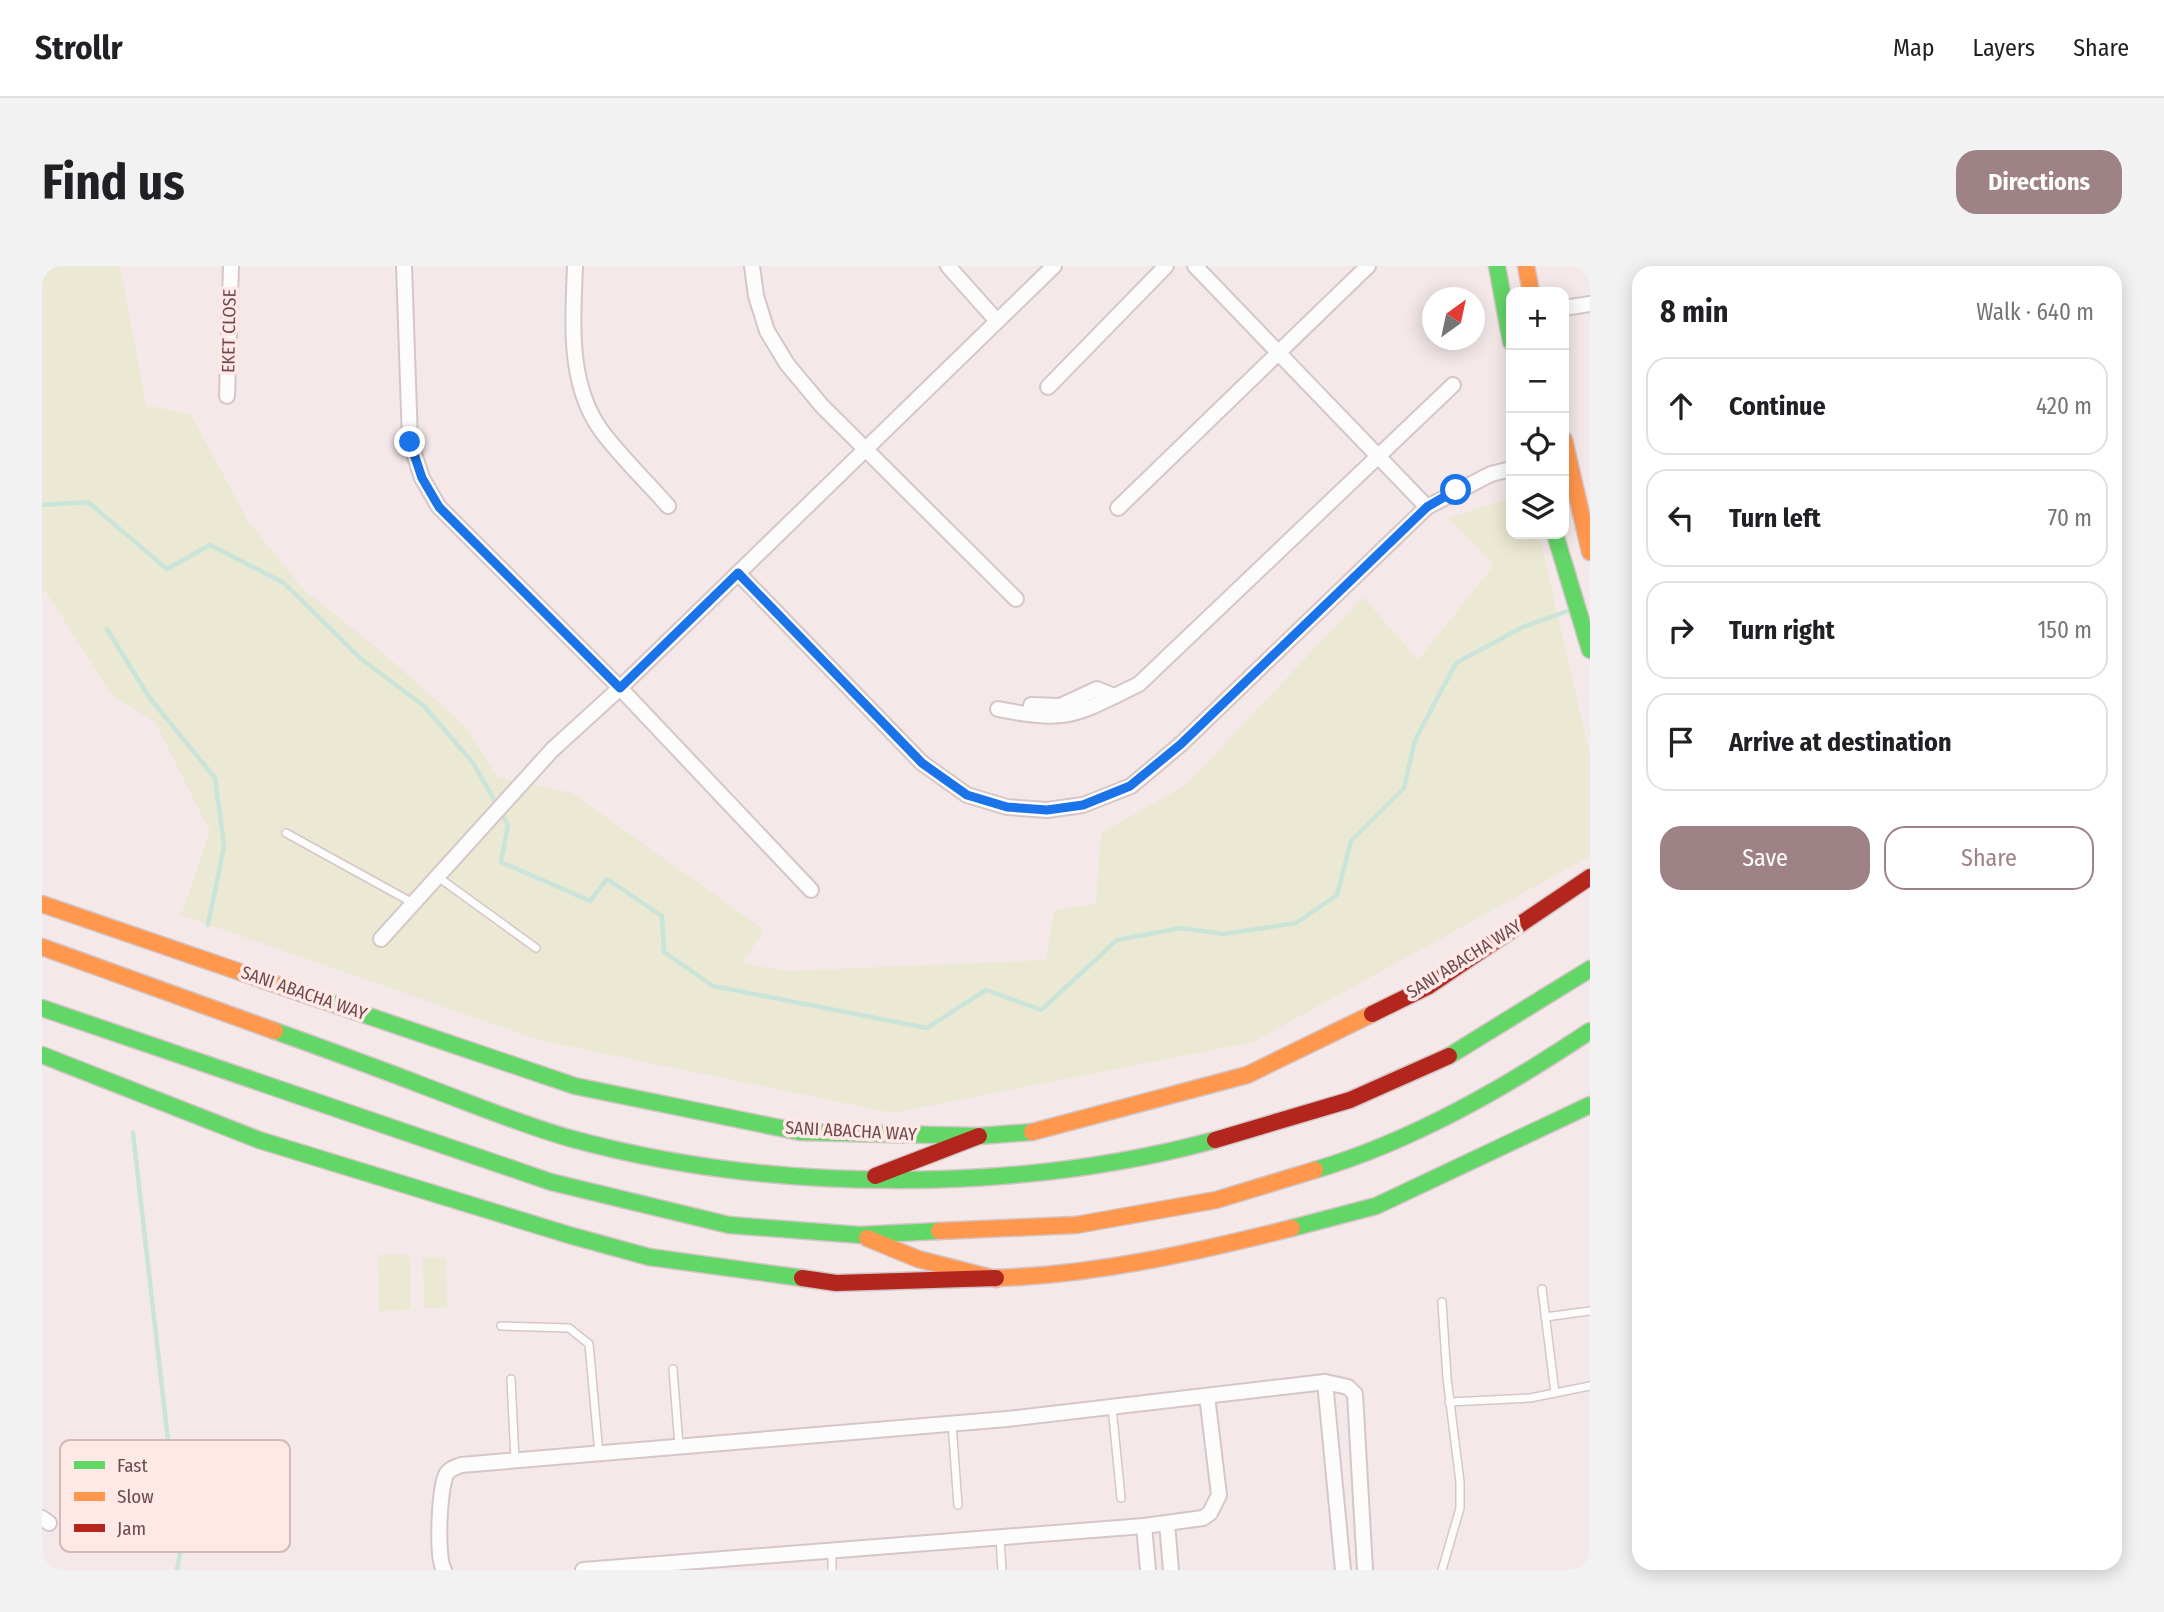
<!DOCTYPE html>
<meta charset="utf-8">
<style>
:root{--surface:#fff;--page:#f2f2f2;--text:#202124;--muted:#757577;--line:#e0e0e0;--accent:#9e8285}
body{margin:0;font-family:"Fira Sans Condensed",sans-serif;background:var(--page);color:var(--text)}
.controls{position:absolute;right:21px;top:21px;display:grid;overflow:hidden;border-radius:14px;box-shadow:0 4px 18px #0003}
.controls button{width:63px;height:63px;display:grid;place-items:center;padding:0;border:0;border-bottom:2px solid var(--line);background:var(--surface);color:var(--text);font:35px sans-serif}
.compass{position:absolute;left:1380px;top:21px;width:63px;height:63px;border-radius:50%;background:var(--surface);box-shadow:0 4px 18px #0003;rotate:33deg}
.stop{position:absolute;width:21px;height:21px;margin:-16px;border:5px solid #1a73e8;border-radius:50%;background:#fff}
.stop.end{background:#1a73e8;border-color:#fff;box-shadow:0 2px 7px #0008}
.list{margin:0;padding:0;list-style:none}
h2{display:flex;justify-content:space-between;align-items:center;height:91px;margin:0;padding:0 28px;font-size:30px}
h2 small{font-size:23px;font-weight:400;color:var(--muted)}
.list li{display:grid;grid-template-columns:46px 1fr auto;gap:21px;align-items:center;box-sizing:border-box;height:98px;margin:0 14px 14px;padding:0 14px;border:2px solid var(--line);border-radius:21px}
.list b{display:block;font-size:26px;white-space:nowrap}
.list em{font-size:23px;font-style:normal;color:var(--muted)}
.actions{display:flex;gap:14px;padding:21px 28px}
.actions a{flex:1;padding:16px 0;border:2px solid var(--accent);border-radius:21px;text-align:center;font-size:24px;color:var(--accent)}
.actions .main{background:var(--accent);color:#fff}
.icon{flex:none;width:38px;height:38px;fill:none;stroke:currentColor;stroke-width:2;stroke-linecap:round;stroke-linejoin:round}
.map{position:relative;flex:none;width:1548px;height:1304px;overflow:hidden;border-radius:21px}
header{display:flex;align-items:center;gap:42px;box-sizing:border-box;height:98px;padding:0 35px;background:var(--surface);border-bottom:2px solid var(--line)}
header strong{font-size:33px}
nav{display:flex;gap:38px;margin-inline-start:auto;font-size:24px}
.intro{display:flex;align-items:center;justify-content:space-between;box-sizing:border-box;height:168px;padding:0 42px}
h1{margin:0;font-size:49px}
.button{padding:18px 32px;border-radius:21px;background:var(--accent);color:#fff;font-size:24px;font-weight:700}
main{display:flex;gap:42px;padding:0 42px}
aside{flex:1;background:var(--surface);border-radius:21px;box-shadow:0 4px 18px #0003}
.map>svg:first-child{display:block}
.green{fill:#ebe8d3}
.lines{fill:none;stroke-linecap:round;stroke-linejoin:round}
.stream{stroke:#cae4d9;stroke-width:4.5}
.lane-casing{stroke:#d6c6c7;stroke-width:10}
.street-casing{stroke:#d6c6c7;stroke-width:18}
.fast-casing{stroke:#d5c4c6;stroke-width:19}
.slow-casing{stroke:#d5c4c6;stroke-width:19}
.jam-casing{stroke:#d5c4c6;stroke-width:19}
.lane{stroke:#fdfcfc;stroke-width:7}
.street{stroke:#fdfcfc;stroke-width:14}
.fast{stroke:#63d668;stroke-width:16}
.slow{stroke:#ff974d;stroke-width:16}
.jam{stroke:#b3261e;stroke-width:16}
.route{stroke:#1a73e8;stroke-width:9}
.labels{text-anchor:middle;stroke-width:7;stroke-linejoin:round;paint-order:stroke}
.street-label{font-size:18px;fill:#704a50;stroke:#fee9e7}
.key{fill:#fee9e7;stroke:#d3b9ba;stroke-width:2}
.key-label{font-size:19px;fill:#704a50}
</style>
<header>
<strong>Strollr</strong>
<nav><a>Map</a><a>Layers</a><a>Share</a></nav>
</header>
<div class="intro"><h1>Find us</h1><a class="button">Directions</a></div>
<main>
<div class="map">
<svg width="1548" height="1304" viewBox="0 0 1548 1304">
<rect width="100%" height="100%" fill="#f4e9e8"/>
<g class="green">
<path d="M 0,0 L 78,0 L 104,139 L 149,149 L 206,255 L 263,325 L 340,386 L 425,462 L 455,511 L 530,527 L 722,664 L 700,697 L 744,705 L 1004,694 L 1012,644 L 1054,638 L 1059,567 L 1144,519 L 1321,331 L 1376,394 L 1452,299 L 1406,252 L 1469,232 L 1469,268 L 1497,268 L 1548,489 L 1548,590 L 1211,776 L 851,847 L 497,774 L 139,649 L 168,565 L 113,456 L 70,429 L 4,326 L 0,325 Z"/>
<path d="M 336,989 L 368,989 L 369,1044 L 337,1045 Z"/>
<path d="M 381,991 L 404,991 L 405,1042 L 382,1042 Z"/>
</g>
<g class="lines">
<g class="stream">
<path d="M 0,239 L 46,236 L 125,303 L 168,279 L 242,317 L 319,393 L 382,440 L 431,497 L 455,539"/>
<path d="M 65,363 L 107,431 L 173,512 L 182,580 L 166,659"/>
<path d="M 459,546 L 466,559 L 459,596 L 548,635 L 565,613 L 620,650 L 622,686 L 671,720 L 885,762 L 944,724 L 999,744 L 1075,674 L 1139,662 L 1182,668 L 1254,657 L 1295,629 L 1309,575 L 1362,522 L 1373,474 L 1414,397 L 1481,361 L 1531,343"/>
<path d="M 91,867 L 127,1183 L 144,1255 L 135,1304"/>
</g>
<g class="lane-casing">
<g id="lane">
<path d="M 244,567 L 371,637"/>
<path d="M 396,611 L 494,682"/>
<path d="M 1500,1023 L 1513,1127"/>
<path d="M 1400,1036 L 1405,1112 L 1418,1216 L 1418,1242 L 1400,1304"/>
<path d="M 1503,1051 L 1548,1045"/>
<path d="M 459,1060 L 527,1062 L 547,1078 L 557,1188"/>
<path d="M 631,1103 L 637,1180"/>
<path d="M 469,1113 L 473,1194"/>
<path d="M 1407,1136 L 1488,1132 L 1548,1120"/>
<path d="M 1070,1141 L 1079,1232"/>
<path d="M 910,1158 L 916,1239"/>
<path d="M 958,1271 L 960,1304"/>
<path d="M 790,1285 L 790,1304"/>
</g>
</g>
<g class="street-casing">
<g id="street">
<path d="M 362,0 L 368,175 L 380,212 L 397,241 L 578,422 L 769,624"/>
<path d="M 533,0 C 531,57 525,119 561,167 C 581,193 605,216 626,240"/>
<path d="M 710,0 L 714,30 L 725,65 L 745,98 L 780,140 L 974,333"/>
<path d="M 906,0 L 955,55"/>
<path d="M 1153,0 L 1385,241"/>
<path d="M 1522,42 L 1548,38"/>
<path d="M 1006,121 L 1124,0"/>
<path d="M 185,130 L 189,0"/>
<path d="M 1076,242 L 1326,0"/>
<path d="M 696,307 L 880,497 L 925,529 L 965,541 L 1005,544 L 1041,539 L 1089,520 L 1139,478 L 1385,241 L 1449,208 L 1469,203"/>
<path d="M 989,439 L 1018,440 L 1055,423 L 1072,430"/>
<path d="M 956,443 C 1027,457 1034,449 1097,418 L 1411,119"/>
<path d="M 339,673 L 510,484 L 578,422 L 1012,0"/>
<path d="M 1283,1116 L 1301,1304"/>
<path d="M 0,1252 L 7,1257"/>
<path d="M 1125,1258 L 1129,1304"/>
<path d="M 1102,1260 L 1106,1304"/>
<path d="M 402,1304 C 394,1292 397,1220 405,1207 C 409,1202 414,1201 419,1199 L 965,1153 L 1283,1116 L 1306,1121 L 1313,1128 L 1323,1304"/>
<path d="M 541,1304 L 1102,1260 L 1161,1252 L 1168,1247 L 1177,1229 L 1165,1130"/>
</g>
</g>
<g class="fast-casing">
<g id="fast">
<path d="M 1455,0 L 1469,76"/>
<path d="M 1513,268 L 1548,384"/>
<path d="M 259,727 L 533,820 L 758,866 L 937,870 L 990,866"/>
<path d="M 0,742 L 509,916 L 687,959 L 818,969 L 897,965"/>
<path d="M 233,765 C 283,783 333,801 382,820 C 430,838 478,858 527,872 C 726,927 974,928 1173,874"/>
<path d="M 0,789 L 217,874 L 527,969 L 607,991 L 760,1012"/>
<path d="M 1407,790 L 1548,703"/>
<path d="M 1273,904 C 1371,875 1464,821 1548,765"/>
<path d="M 1250,962 L 1334,940 L 1548,839"/>
</g>
</g>
<g class="slow-casing">
<g id="slow">
<path d="M 1484,0 L 1489,26"/>
<path d="M 1522,174 L 1548,286"/>
<path d="M 0,638 L 259,727"/>
<path d="M 0,681 L 233,765"/>
<path d="M 990,866 L 1205,809 L 1330,748"/>
<path d="M 897,965 L 1034,959 L 1174,934 L 1273,904"/>
<path d="M 825,972 L 876,993 L 954,1013"/>
<path d="M 954,1012 C 1054,1009 1154,986 1250,962"/>
</g>
</g>
<g class="jam-casing">
<g id="jam">
<path d="M 1330,748 L 1387,720 L 1548,611"/>
<path d="M 1173,874 L 1308,834 L 1407,790"/>
<path d="M 833,910 L 937,870"/>
<path d="M 760,1012 L 794,1017 L 954,1012"/>
</g>
</g>
<use href="#lane" class="lane"/>
<use href="#street" class="street"/>
<use href="#fast" class="fast"/>
<use href="#slow" class="slow"/>
<use href="#jam" class="jam"/>
</g>
<g class="lines">
<path class="route" d="M 368,176 L 380,212 L 397,241 L 578,422 L 696,307 L 880,497 L 925,529 L 965,541 L 1005,544 L 1041,539 L 1088,520 L 1139,478 L 1385,241 L 1414,224"/>
</g>
<g class="labels">
<g class="street-label">
<text transform="translate(187 65) rotate(-89)" y="6">EKET CLOSE</text>
<text transform="translate(1422 693) rotate(-32)" y="6">SANI ABACHA WAY</text>
<text transform="translate(262 727) rotate(19)" y="6">SANI ABACHA WAY</text>
<text transform="translate(809 865) rotate(3)" y="6">SANI ABACHA WAY</text>
</g>
</g>
<rect x="18" y="1174" width="230" height="112" rx="10" class="key"/>
<rect x="32" y="1195" width="31" height="8" fill="#63d668"/>
<rect x="32" y="1226" width="31" height="9" fill="#ff974d"/>
<rect x="32" y="1258" width="31" height="8" fill="#b3261e"/>
<g class="key-label">
<text x="75" y="1206">Fast</text>
<text x="75" y="1237">Slow</text>
<text x="75" y="1269">Jam</text>
</g>
</svg>
<div class="controls">
<button>+</button>
<button>−</button>
<button><svg class="icon" aria-label="locate" viewBox="0 0 24 24"><circle cx="12" cy="12" r="6"/><path d="M12 2v4M12 18v4M2 12h4M18 12h4"/></svg></button>
<button><svg class="icon" aria-label="layers" viewBox="0 0 24 24"><path d="M12 4l9 5-9 5-9-5zM3 14l9 5 9-5"/></svg></button>
</div>
<svg class="compass" viewBox="-18 -18 36 36"><path d="M0-13l5 13h-10z" fill="#e53935"/><path d="M0 13l5-13h-10z" fill="#757577"/></svg>
<div class="stop" style="left:1414px;top:224px"></div>
<div class="stop end" style="left:368px;top:176px"></div>
</div>
<aside>
<h2>8 min<small>Walk · 640 m</small></h2>
<ul class="list">
<li><svg class="icon" aria-label="ahead" viewBox="0 0 24 24"><path d="M12 20V5M6 11l6-6 6 6"/></svg><div><b>Continue</b></div><em>420 m</em></li>
<li><svg class="icon" aria-label="left" viewBox="0 0 24 24"><path d="M17 20v-9H6M10 6l-5 5 5 5"/></svg><div><b>Turn left</b></div><em>70 m</em></li>
<li><svg class="icon" aria-label="right" viewBox="0 0 24 24"><path d="M7 20v-9h11M14 6l5 5-5 5"/></svg><div><b>Turn right</b></div><em>150 m</em></li>
<li><svg class="icon" aria-label="arrive" viewBox="0 0 24 24"><path d="M6 21V4h12l-3 4 3 4H6"/></svg><div><b>Arrive at destination</b></div></li>
</ul>
<div class="actions"><a class="main">Save</a><a>Share</a></div>
</aside>
</main>
